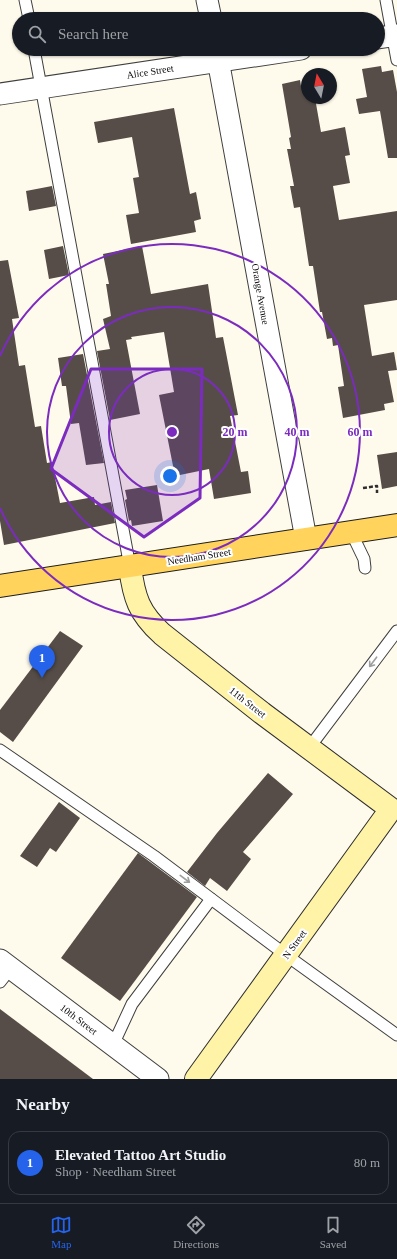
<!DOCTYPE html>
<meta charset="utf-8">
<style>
:root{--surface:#171b24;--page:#242831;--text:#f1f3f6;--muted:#9ea1a6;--line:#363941;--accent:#2563eb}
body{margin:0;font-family:Georgia,serif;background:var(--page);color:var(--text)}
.compass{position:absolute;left:301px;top:68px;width:36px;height:36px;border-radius:50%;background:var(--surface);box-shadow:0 1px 3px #0004;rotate:350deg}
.you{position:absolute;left:170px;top:476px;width:14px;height:14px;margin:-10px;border:3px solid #fff;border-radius:50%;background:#1a73e8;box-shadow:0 0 0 6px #1a73e833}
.badge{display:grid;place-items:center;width:26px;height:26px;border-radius:50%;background:var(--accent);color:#fff;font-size:13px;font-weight:700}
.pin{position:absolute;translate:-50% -33px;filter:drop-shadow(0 1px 2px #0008)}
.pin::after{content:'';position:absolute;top:21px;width:14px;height:12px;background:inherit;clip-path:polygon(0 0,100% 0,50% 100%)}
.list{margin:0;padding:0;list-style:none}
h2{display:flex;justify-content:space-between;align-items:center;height:52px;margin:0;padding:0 16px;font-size:17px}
h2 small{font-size:13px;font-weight:400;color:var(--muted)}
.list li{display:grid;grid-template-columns:26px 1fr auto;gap:12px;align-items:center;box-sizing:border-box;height:64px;margin:0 8px 8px;padding:0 8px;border:1px solid var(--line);border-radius:12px}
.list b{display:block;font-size:15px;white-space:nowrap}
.list p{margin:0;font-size:13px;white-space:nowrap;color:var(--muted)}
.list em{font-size:13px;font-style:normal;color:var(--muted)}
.icon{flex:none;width:22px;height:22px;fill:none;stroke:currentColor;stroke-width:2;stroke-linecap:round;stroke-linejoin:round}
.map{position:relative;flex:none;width:397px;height:1079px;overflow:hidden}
.search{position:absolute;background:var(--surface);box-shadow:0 1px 3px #0004;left:12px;right:12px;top:12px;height:44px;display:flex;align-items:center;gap:10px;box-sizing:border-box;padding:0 14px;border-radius:22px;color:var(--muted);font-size:15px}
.sheet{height:124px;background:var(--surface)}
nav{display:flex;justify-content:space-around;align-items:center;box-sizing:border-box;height:56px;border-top:1px solid var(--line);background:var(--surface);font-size:11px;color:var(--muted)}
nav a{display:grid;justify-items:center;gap:2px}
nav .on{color:var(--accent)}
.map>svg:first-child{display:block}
.building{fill:#564d48}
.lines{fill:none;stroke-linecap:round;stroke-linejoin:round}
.lane-casing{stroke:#3f3f3f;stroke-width:13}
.street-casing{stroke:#3f3f3f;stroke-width:23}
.secondary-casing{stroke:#2e2e2e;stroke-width:24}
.primary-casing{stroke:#1d1d1d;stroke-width:24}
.path{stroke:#2e2e2e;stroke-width:2.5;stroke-dasharray:4 2;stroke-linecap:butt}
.lane{stroke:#fff;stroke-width:11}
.street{stroke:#fff;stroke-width:21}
.secondary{stroke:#fff3a7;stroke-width:22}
.primary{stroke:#ffd35c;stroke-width:22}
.oneway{stroke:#9e9e9e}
.marked{fill:#7b2cbf;fill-opacity:0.2;stroke:#7b2cbf;stroke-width:3;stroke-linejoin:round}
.ring{fill:none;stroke:#7b2cbf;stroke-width:2}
.labels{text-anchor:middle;stroke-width:4;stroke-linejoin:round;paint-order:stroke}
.street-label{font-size:10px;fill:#0c0c0c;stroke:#fff}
.centre{fill:#7b2cbf;stroke:#fff;stroke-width:2}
.ring-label{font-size:12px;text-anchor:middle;font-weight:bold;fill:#7b2cbf;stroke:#fff;stroke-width:4;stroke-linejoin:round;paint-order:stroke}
</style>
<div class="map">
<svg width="397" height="1079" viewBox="0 0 397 1079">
<rect width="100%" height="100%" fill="#fffbec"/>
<g class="building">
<path d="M 381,66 L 382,72 L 393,70 L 397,92 L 397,158 L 388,158 L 380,111 L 359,114 L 356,99 L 367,97 L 362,69 Z"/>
<path d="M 300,80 L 301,86 L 307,85 L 307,98 L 315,98 L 321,132 L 345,127 L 350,155 L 345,156 L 350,183 L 333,186 L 339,220 L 397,211 L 397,300 L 364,305 L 372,356 L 394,352 L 397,370 L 388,371 L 394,402 L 384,404 L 385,410 L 343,418 L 338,387 L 344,386 L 338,345 L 333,346 L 332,338 L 327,339 L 322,312 L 320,312 L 313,266 L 309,266 L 300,207 L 294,208 L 290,186 L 294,186 L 287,149 L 291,149 L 289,138 L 291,137 L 282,84 Z"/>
<path d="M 174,108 L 190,194 L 196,192 L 201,219 L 194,221 L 196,232 L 131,244 L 126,215 L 139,213 L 133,178 L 139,177 L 132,137 L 98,143 L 94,122 Z"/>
<path d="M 52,186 L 56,206 L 29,211 L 26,191 Z"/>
<path d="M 63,246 L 69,275 L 49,279 L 44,250 Z"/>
<path d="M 142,246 L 151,294 L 208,284 L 216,338 L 223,337 L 238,415 L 230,416 L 241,472 L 248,471 L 251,493 L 214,499 L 209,469 L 175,476 L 159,395 L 174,392 L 164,332 L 131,337 L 132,339 L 126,340 L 140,414 L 110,420 L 97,351 L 110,349 L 103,319 L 111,316 L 106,284 L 109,284 L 103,254 Z"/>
<path d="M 8,260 L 19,318 L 12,319 L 19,366 L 25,365 L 35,427 L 41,426 L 47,463 L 52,462 L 60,503 L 94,497 L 95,505 L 111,502 L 115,523 L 4,545 L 0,521 L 0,261 Z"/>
<path d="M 83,354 L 104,463 L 86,465 L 79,423 L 71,424 L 66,386 L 62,386 L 58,358 Z"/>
<path d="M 397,452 L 397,486 L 382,489 L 377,455 Z"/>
<path d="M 157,485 L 163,521 L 132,526 L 131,520 L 129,521 L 125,500 L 127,499 L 125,490 Z"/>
<path d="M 60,631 L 83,646 L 13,742 L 0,732 L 0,710 Z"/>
<path d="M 268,773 L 293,794 L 243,852 L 251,859 L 227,891 L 210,878 L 205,886 L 187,872 L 217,833 Z"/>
<path d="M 59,802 L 80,818 L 56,852 L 50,848 L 37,867 L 20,856 Z"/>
<path d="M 138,853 L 197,897 L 120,1001 L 61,958 Z"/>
<path d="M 0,1009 L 93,1079 L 0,1079 Z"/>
</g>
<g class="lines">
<g class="lane-casing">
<g id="lane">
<path d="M 25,0 L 29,19"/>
<path d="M 386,0 L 397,60"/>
<path d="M 34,49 L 130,567"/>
<path d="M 351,532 L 364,559 L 365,568"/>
<path d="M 309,748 L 397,631"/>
<path d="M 0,750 L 154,856 L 286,955 L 397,1035"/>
<path d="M 0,982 L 11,968"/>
<path d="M 113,1045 L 132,1004 L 211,899"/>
</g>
</g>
<g class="street-casing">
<g id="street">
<path d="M 207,0 L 211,19"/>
<path d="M 378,38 L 397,35"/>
<path d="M 216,49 L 306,539"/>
<path d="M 0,94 L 301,49"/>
<path d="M 0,960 L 158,1079"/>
</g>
</g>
<g class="secondary-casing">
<path id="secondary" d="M 130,567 C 134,598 139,613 162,634 L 262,713 L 391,809 L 196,1079"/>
</g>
<g class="primary-casing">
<path id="primary" d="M 0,586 L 397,525"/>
</g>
<path class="path" d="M 363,488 L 377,486 L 377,493"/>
<use href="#lane" class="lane"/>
<use href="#street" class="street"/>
<use href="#secondary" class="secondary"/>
<use href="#primary" class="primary"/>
</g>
<defs><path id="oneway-shaft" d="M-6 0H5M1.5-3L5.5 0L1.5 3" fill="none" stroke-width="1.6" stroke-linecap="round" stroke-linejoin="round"/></defs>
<g class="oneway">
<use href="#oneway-shaft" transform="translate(373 662) rotate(127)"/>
<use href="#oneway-shaft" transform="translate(185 879) rotate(37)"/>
</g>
<path class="marked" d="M 91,369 L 202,369 L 200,498 L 144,537 L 51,469 Z"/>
<g class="ring">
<circle cx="172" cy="432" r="63"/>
<circle cx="172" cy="432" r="125"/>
<path d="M0 356A188 188 0 1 1 0 508"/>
</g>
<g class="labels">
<g class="street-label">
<text transform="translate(150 71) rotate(-9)" y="4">Alice Street</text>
<text transform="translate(261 294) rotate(80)" y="4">Orange Avenue</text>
<text transform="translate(199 556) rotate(-9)" y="4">Needham Street</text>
<text transform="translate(248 702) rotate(38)" y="4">11th Street</text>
<text transform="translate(294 944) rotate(-54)" y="4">N Street</text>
<text transform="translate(79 1019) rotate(37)" y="4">10th Street</text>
</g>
</g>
<circle cx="172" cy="432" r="6" class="centre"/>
<g class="ring-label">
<text x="235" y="436">20 m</text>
<text x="297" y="436">40 m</text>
<text x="360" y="436">60 m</text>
</g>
</svg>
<svg class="compass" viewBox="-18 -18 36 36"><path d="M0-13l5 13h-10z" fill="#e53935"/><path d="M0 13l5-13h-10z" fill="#9ea1a6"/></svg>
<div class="you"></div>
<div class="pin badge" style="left:42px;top:678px">1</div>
<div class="search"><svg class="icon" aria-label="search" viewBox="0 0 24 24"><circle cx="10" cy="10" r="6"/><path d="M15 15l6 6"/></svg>Search here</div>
</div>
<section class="sheet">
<h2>Nearby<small></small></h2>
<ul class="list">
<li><span class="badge">1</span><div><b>Elevated Tattoo Art Studio</b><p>Shop · Needham Street</p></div><em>80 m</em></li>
</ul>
</section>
<nav>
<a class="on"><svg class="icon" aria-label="map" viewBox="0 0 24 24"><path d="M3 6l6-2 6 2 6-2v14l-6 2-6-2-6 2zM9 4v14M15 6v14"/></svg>Map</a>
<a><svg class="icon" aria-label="directions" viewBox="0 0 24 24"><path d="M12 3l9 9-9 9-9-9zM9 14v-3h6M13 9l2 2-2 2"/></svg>Directions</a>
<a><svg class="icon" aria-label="saved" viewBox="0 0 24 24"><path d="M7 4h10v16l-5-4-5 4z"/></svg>Saved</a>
</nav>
